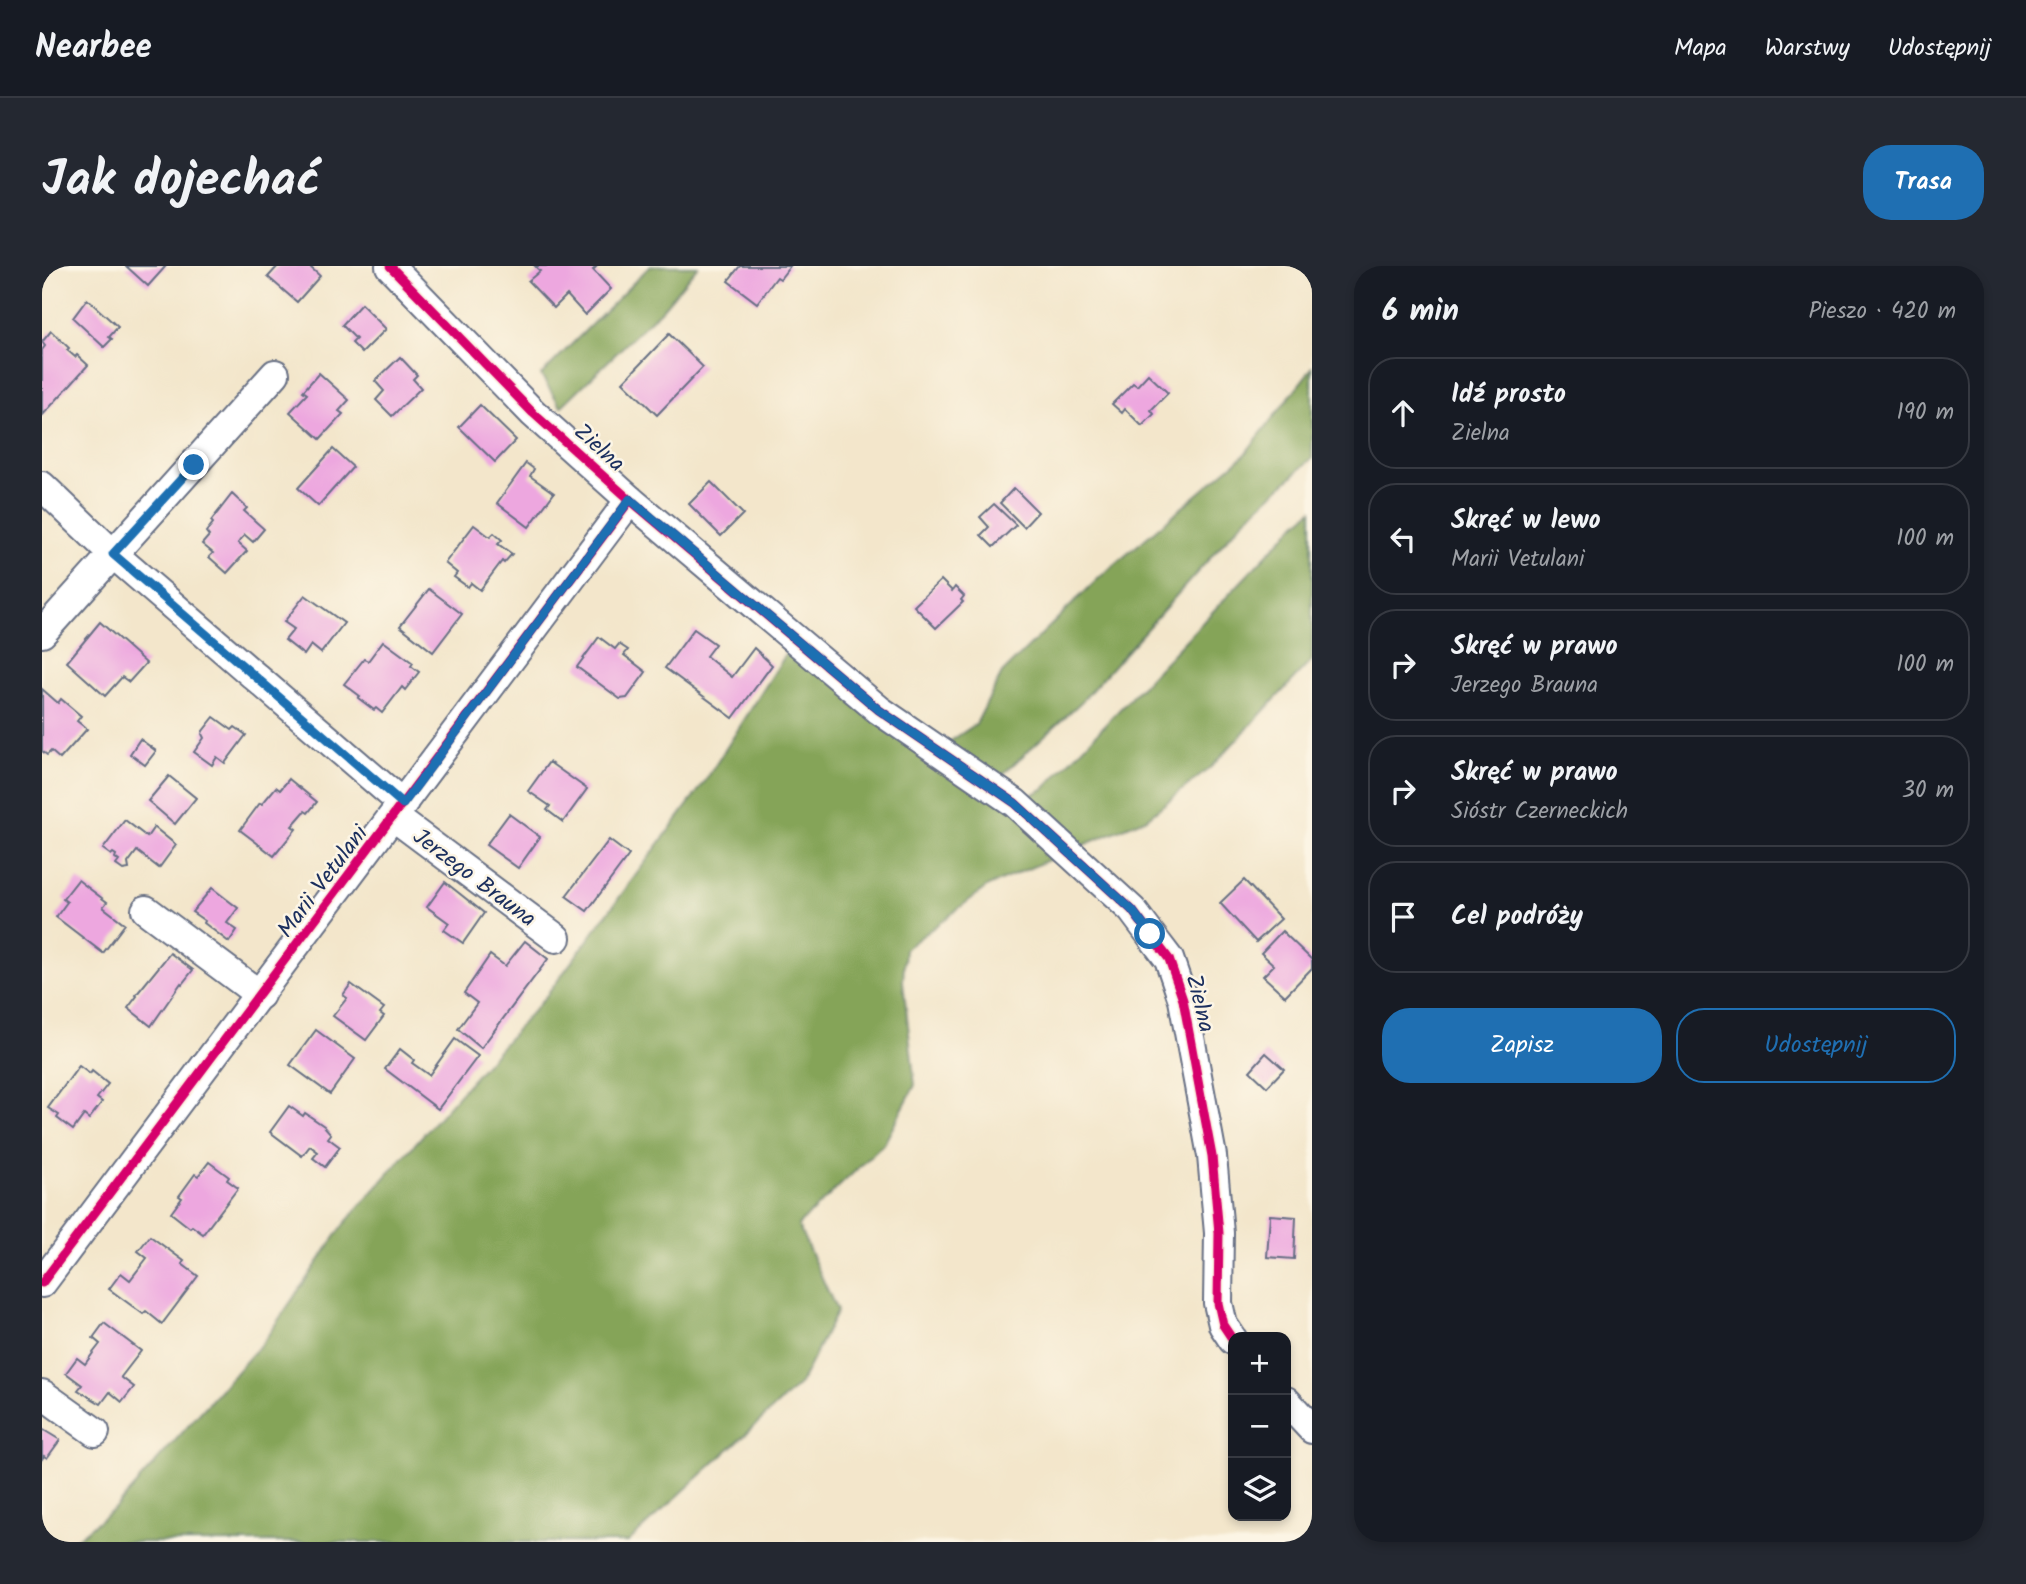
<!DOCTYPE html>
<html lang="pl">
<meta charset="utf-8">
<style>
:root{--surface:#171b24;--page:#242831;--text:#f1f3f6;--muted:#9ea1a6;--line:#363941;--accent:#1f6fb2}
body{margin:0;font-family:Kalam,sans-serif;background:var(--page);color:var(--text)}
.controls{position:absolute;right:21px;bottom:21px;display:grid;overflow:hidden;border-radius:14px;box-shadow:0 4px 10px #0003}
.controls button{width:63px;height:63px;display:grid;place-items:center;padding:0;border:0;border-bottom:2px solid var(--line);background:var(--surface);color:var(--text);font:35px sans-serif}
.stop{position:absolute;width:21px;height:21px;margin:-16px;border:5px solid #1f6fb2;border-radius:50%;background:#fff}
.stop.end{background:#1f6fb2;border-color:#fff;box-shadow:0 2px 7px #0008}
.list{margin:0;padding:0;list-style:none}
h2{display:flex;justify-content:space-between;align-items:center;height:91px;margin:0;padding:0 28px;font-size:30px}
h2 small{font-size:23px;font-weight:400;color:var(--muted)}
.list li{display:grid;grid-template-columns:46px 1fr auto;gap:21px;align-items:center;box-sizing:border-box;height:112px;margin:0 14px 14px;padding:0 14px;border:2px solid var(--line);border-radius:28px}
.list b{display:block;font-size:26px;white-space:nowrap}
.list p{margin:0;font-size:23px;white-space:nowrap;color:var(--muted)}
.list em{font-size:23px;font-style:normal;color:var(--muted)}
.actions{display:flex;gap:14px;padding:21px 28px}
.actions a{flex:1;padding:16px 0;border:2px solid var(--accent);border-radius:28px;text-align:center;font-size:24px;color:var(--accent)}
.actions .main{background:var(--accent);color:#fff}
.icon{flex:none;width:38px;height:38px;fill:none;stroke:currentColor;stroke-width:2;stroke-linecap:round;stroke-linejoin:round}
.map{position:relative;flex:none;width:1270px;height:1276px;overflow:hidden;border-radius:28px}
header{display:flex;align-items:center;gap:42px;box-sizing:border-box;height:98px;padding:0 35px;background:var(--surface);border-bottom:2px solid var(--line)}
header strong{font-size:33px}
nav{display:flex;gap:38px;margin-inline-start:auto;font-size:24px}
.intro{display:flex;align-items:center;justify-content:space-between;box-sizing:border-box;height:168px;padding:0 42px}
h1{margin:0;font-size:49px}
.button{padding:18px 32px;border-radius:28px;background:var(--accent);color:#fff;font-size:24px;font-weight:700}
main{display:flex;gap:42px;padding:0 42px}
aside{flex:1;background:var(--surface);border-radius:28px;box-shadow:0 4px 10px #0003}
.map>svg:first-child{display:block}
.forest{fill:#85a458;stroke:#506a5b;stroke-width:2}
.building{fill:#eda7df}
.lines{fill:none;stroke-linecap:round;stroke-linejoin:round}
.minor-casing{stroke:#676f84;stroke-width:32}
.minor{stroke:#fff;stroke-width:28}
.cycleway-casing{stroke:#fcf5e5;stroke-width:13}
.cycleway{stroke:#d6006c;stroke-width:9}
.route{stroke:#1f6fb2;stroke-width:9}
.labels{text-anchor:middle;stroke-width:5;stroke-linejoin:round;paint-order:stroke}
.street-label{font-size:23px;fill:#1b2f5e;stroke:#fcf5e5}
</style>
<header>
<strong>Nearbee</strong>
<nav><a>Mapa</a><a>Warstwy</a><a>Udostępnij</a></nav>
</header>
<div class="intro"><h1>Jak dojechać</h1><a class="button">Trasa</a></div>
<main>
<div class="map">
<svg width="1270" height="1276" viewBox="0 0 1270 1276">
<rect width="100%" height="100%" fill="#fcf5e5"/>
<filter id="ink" filterUnits="userSpaceOnUse"><feTurbulence type="fractalNoise" baseFrequency=".0143" numOctaves="2"/><feDisplacementMap in="SourceGraphic" scale="14" xChannelSelector="R" yChannelSelector="G"/><feConvolveMatrix kernelMatrix="1 2 1 2 8 2 1 2 1" color-interpolation-filters="sRGB"/></filter>
<filter id="wash" filterUnits="userSpaceOnUse"><feTurbulence type="fractalNoise" baseFrequency=".00686" numOctaves="4" result="noise"/><feDisplacementMap in="SourceGraphic" scale="28" xChannelSelector="R" yChannelSelector="G"/><feGaussianBlur stdDeviation="1.57" result="paint"/><feColorMatrix in="noise" values="0 0 0 0 0 0 0 0 0 0 0 0 0 0 0 0 0 1.4 0 .05"/><feComposite in="paint" operator="in"/></filter>
<g filter="url(#wash)">
<rect width="100%" height="100%" fill="#f3e6cb"/>
<g class="forest">
<path d="M 608,0 L 656,0 L 621,42 L 519,141 L 499,109 Z"/>
<path d="M 1270,102 L 1270,192 L 1201,255 L 1039,436 L 948,520 L 973,537 L 1002,523 L 1254,258 L 1270,244 L 1270,394 L 1169,501 L 1105,552 L 946,620 L 863,683 L 861,716 L 873,819 L 842,878 L 756,959 L 795,1045 L 758,1118 L 586,1276 L 30,1276 L 74,1241 L 222,1075 L 302,958 L 505,729 L 662,517 L 753,374 L 895,484 L 934,458 L 960,407 L 1057,312 L 1202,189 Z"/>
</g>
<g id="blocks">
<g class="building">
<path d="M 84,0 L 124,0 L 106,20 Z"/>
<path d="M 236,0 L 267,0 L 278,10 L 255,36 L 226,11 Z"/>
<path d="M 493,0 L 555,0 L 551,4 L 569,23 L 543,49 L 525,29 L 512,42 L 486,15 L 498,5 Z"/>
<path d="M 698,0 L 748,0 L 738,13 L 735,11 L 715,37 L 686,15 Z"/>
<path d="M 45,33 L 76,61 L 67,71 L 70,73 L 62,81 L 31,52 Z"/>
<path d="M 319,38 L 344,63 L 320,87 L 310,77 L 314,73 L 300,59 Z"/>
<path d="M 9,65 L 27,82 L 25,84 L 33,91 L 35,89 L 46,99 L 0,150 L 0,84 L 3,80 L 0,76 Z"/>
<path d="M 627,68 L 661,101 L 615,149 L 581,116 Z"/>
<path d="M 358,91 L 375,109 L 371,113 L 379,122 L 350,150 L 334,134 L 342,125 L 333,115 Z"/>
<path d="M 277,107 L 307,134 L 297,145 L 301,148 L 278,173 L 248,146 L 265,128 L 261,125 Z"/>
<path d="M 1106,108 L 1126,127 L 1109,144 L 1112,148 L 1100,160 L 1083,143 L 1080,147 L 1070,138 L 1091,117 L 1095,120 Z"/>
<path d="M 438,139 L 474,174 L 453,196 L 417,161 Z"/>
<path d="M 291,183 L 311,201 L 276,240 L 256,222 Z"/>
<path d="M 484,197 L 492,203 L 488,210 L 512,227 L 487,261 L 455,237 Z"/>
<path d="M 669,216 L 701,248 L 679,270 L 647,238 Z"/>
<path d="M 972,222 L 996,246 L 982,261 L 958,237 Z"/>
<path d="M 190,228 L 205,242 L 202,245 L 222,263 L 211,276 L 203,269 L 199,273 L 196,277 L 205,285 L 185,307 L 167,291 L 171,287 L 160,278 L 167,270 L 164,266 L 171,257 L 169,255 Z"/>
<path d="M 952,238 L 974,259 L 951,281 L 939,269 L 947,261 L 938,251 Z"/>
<path d="M 432,259 L 448,271 L 452,267 L 460,274 L 456,278 L 470,288 L 462,297 L 460,295 L 438,324 L 429,317 L 426,321 L 412,311 L 415,307 L 403,297 Z"/>
<path d="M 899,314 L 910,325 L 913,321 L 922,330 L 919,334 L 921,336 L 894,362 L 872,340 Z"/>
<path d="M 387,323 L 420,348 L 391,386 L 358,360 Z"/>
<path d="M 263,329 L 302,357 L 279,387 L 269,379 L 262,389 L 243,374 L 252,363 L 242,356 Z"/>
<path d="M 58,356 L 104,397 L 87,416 L 80,411 L 63,430 L 25,396 Z"/>
<path d="M 652,363 L 673,378 L 664,390 L 690,411 L 712,382 L 730,399 L 691,452 L 623,402 Z"/>
<path d="M 557,371 L 573,383 L 577,378 L 586,384 L 582,389 L 604,406 L 585,432 L 578,433 L 535,401 Z"/>
<path d="M 341,375 L 371,397 L 369,400 L 377,406 L 363,424 L 360,421 L 340,447 L 334,442 L 332,444 L 316,432 L 318,430 L 302,418 L 322,393 L 326,395 Z"/>
<path d="M 0,423 L 16,437 L 19,433 L 39,450 L 35,455 L 45,463 L 18,493 L 9,485 L 5,489 L 0,485 Z"/>
<path d="M 172,451 L 190,464 L 193,461 L 204,469 L 183,497 L 175,491 L 170,499 L 152,486 L 162,472 L 160,468 L 161,465 Z"/>
<path d="M 98,473 L 114,485 L 103,499 L 88,488 Z"/>
<path d="M 507,496 L 545,523 L 521,556 L 505,544 L 508,540 L 486,525 Z"/>
<path d="M 127,510 L 154,532 L 133,558 L 106,535 Z"/>
<path d="M 247,513 L 275,536 L 266,547 L 263,545 L 257,552 L 250,560 L 254,563 L 232,590 L 198,564 L 218,537 L 220,538 L 234,521 L 238,524 Z"/>
<path d="M 467,548 L 498,571 L 476,602 L 444,579 Z"/>
<path d="M 83,554 L 105,571 L 112,561 L 134,579 L 117,602 L 95,585 L 86,597 L 87,603 L 81,604 L 74,599 L 77,595 L 73,592 L 74,589 L 71,587 L 69,589 L 61,583 Z"/>
<path d="M 567,574 L 587,589 L 545,645 L 524,630 Z"/>
<path d="M 36,614 L 65,636 L 61,641 L 83,658 L 61,687 L 14,651 L 25,636 L 21,633 Z"/>
<path d="M 1202,614 L 1239,653 L 1214,676 L 1178,637 Z"/>
<path d="M 403,616 L 442,647 L 421,677 L 402,664 L 407,657 L 385,641 Z"/>
<path d="M 170,622 L 196,642 L 185,657 L 195,664 L 187,676 L 162,657 L 163,655 L 150,646 Z"/>
<path d="M 1240,665 L 1270,694 L 1270,702 L 1243,730 L 1221,710 L 1232,699 L 1219,687 Z"/>
<path d="M 483,675 L 506,693 L 439,782 L 416,763 L 435,737 L 422,727 L 448,689 L 463,700 Z"/>
<path d="M 128,687 L 151,704 L 140,718 L 139,717 L 109,760 L 86,742 L 95,730 L 94,729 Z"/>
<path d="M 309,718 L 342,742 L 338,747 L 342,750 L 324,774 L 291,750 L 305,732 L 301,729 Z"/>
<path d="M 274,764 L 313,793 L 288,828 L 248,799 Z"/>
<path d="M 413,773 L 436,790 L 396,843 L 343,803 L 358,783 L 372,794 L 370,797 L 387,809 Z"/>
<path d="M 1224,787 L 1242,803 L 1225,821 L 1208,805 Z"/>
<path d="M 37,800 L 48,808 L 50,805 L 66,818 L 55,832 L 60,836 L 47,853 L 42,849 L 31,864 L 15,852 L 17,849 L 6,842 Z"/>
<path d="M 247,840 L 261,850 L 263,847 L 282,860 L 289,868 L 286,872 L 298,881 L 283,901 L 271,892 L 276,886 L 268,880 L 260,890 L 228,866 Z"/>
<path d="M 167,896 L 187,911 L 185,914 L 196,922 L 161,968 L 150,960 L 148,962 L 129,947 L 140,932 L 137,930 L 153,908 L 156,910 Z"/>
<path d="M 1228,949 L 1254,951 L 1252,993 L 1225,991 Z"/>
<path d="M 108,970 L 142,995 L 140,998 L 156,1010 L 120,1058 L 104,1045 L 101,1048 L 67,1023 L 79,1007 L 88,1014 L 105,992 L 96,985 Z"/>
<path d="M 62,1057 L 99,1085 L 79,1111 L 92,1121 L 80,1136 L 68,1126 L 59,1138 L 36,1124 L 40,1119 L 24,1107 L 35,1092 L 43,1098 L 51,1087 L 58,1078 L 51,1072 Z"/>
<path d="M 0,1163 L 18,1174 L 5,1192 L 2,1190 L 0,1193 Z"/>
</g>
</g>
</g>
<g filter="url(#ink)">
<use href="#blocks" fill-opacity="0" stroke="#676f84" stroke-width="2"/>
<g class="lines">
<g class="minor-casing">
<g id="minor">
<path d="M 348,0 L 491,147 L 588,234 L 837,444 L 973,537 L 1090,644 L 1108,668 L 1127,693 L 1141,734 L 1170,890 L 1177,967 L 1176,1037 L 1181,1059 L 1191,1074"/>
<path d="M 0,220 L 71,288 L 361,538"/>
<path d="M 0,367 L 233,108"/>
<path d="M 352,551 L 514,672"/>
<path d="M 104,644 L 218,729"/>
<path d="M 0,1017 L 588,234"/>
<path d="M 0,1128 L 53,1166"/>
<path d="M 1244,1135 L 1270,1163"/>
</g>
</g>
<use href="#minor" class="minor"/>
<g class="cycleway-casing">
<g id="cycleway">
<path d="M 348,0 L 491,147 L 588,234 L 837,444 L 973,537 L 1090,644 L 1108,668 L 1127,693 L 1141,734 L 1170,890 L 1177,967 L 1176,1037 L 1181,1059 L 1191,1074"/>
<path d="M 0,1017 L 588,234"/>
</g>
</g>
<use href="#cycleway" class="cycleway"/>
</g>
</g>
<g class="lines" filter="url(#ink)">
<path class="route" d="M 152,199 L 71,288 L 361,538 L 588,233 L 837,444 L 973,537 L 1090,644 L 1108,668"/>
</g>
<g class="labels">
<g class="street-label">
<text transform="translate(558 181) rotate(42)" y="8">Zielna</text>
<text transform="translate(433 611) rotate(37)" y="8">Jerzego Brauna</text>
<text transform="translate(280 615) rotate(-53)" y="8">Marii Vetulani</text>
<text transform="translate(1159 737) rotate(76)" y="8">Zielna</text>
</g>
</g>
</svg>
<div class="controls">
<button>+</button>
<button>−</button>
<button><svg class="icon" aria-label="layers" viewBox="0 0 24 24"><path d="M12 4l9 5-9 5-9-5zM3 14l9 5 9-5"/></svg></button>
</div>
<div class="stop" style="left:1108px;top:668px"></div>
<div class="stop end" style="left:152px;top:199px"></div>
</div>
<aside>
<h2>6 min<small>Pieszo · 420 m</small></h2>
<ul class="list">
<li><svg class="icon" aria-label="ahead" viewBox="0 0 24 24"><path d="M12 20V5M6 11l6-6 6 6"/></svg><div><b>Idź prosto</b><p>Zielna</p></div><em>190 m</em></li>
<li><svg class="icon" aria-label="left" viewBox="0 0 24 24"><path d="M17 20v-9H6M10 6l-5 5 5 5"/></svg><div><b>Skręć w lewo</b><p>Marii Vetulani</p></div><em>100 m</em></li>
<li><svg class="icon" aria-label="right" viewBox="0 0 24 24"><path d="M7 20v-9h11M14 6l5 5-5 5"/></svg><div><b>Skręć w prawo</b><p>Jerzego Brauna</p></div><em>100 m</em></li>
<li><svg class="icon" aria-label="right" viewBox="0 0 24 24"><path d="M7 20v-9h11M14 6l5 5-5 5"/></svg><div><b>Skręć w prawo</b><p>Sióstr Czerneckich</p></div><em>30 m</em></li>
<li><svg class="icon" aria-label="arrive" viewBox="0 0 24 24"><path d="M6 21V4h12l-3 4 3 4H6"/></svg><div><b>Cel podróży</b></div></li>
</ul>
<div class="actions"><a class="main">Zapisz</a><a>Udostępnij</a></div>
</aside>
</main>
